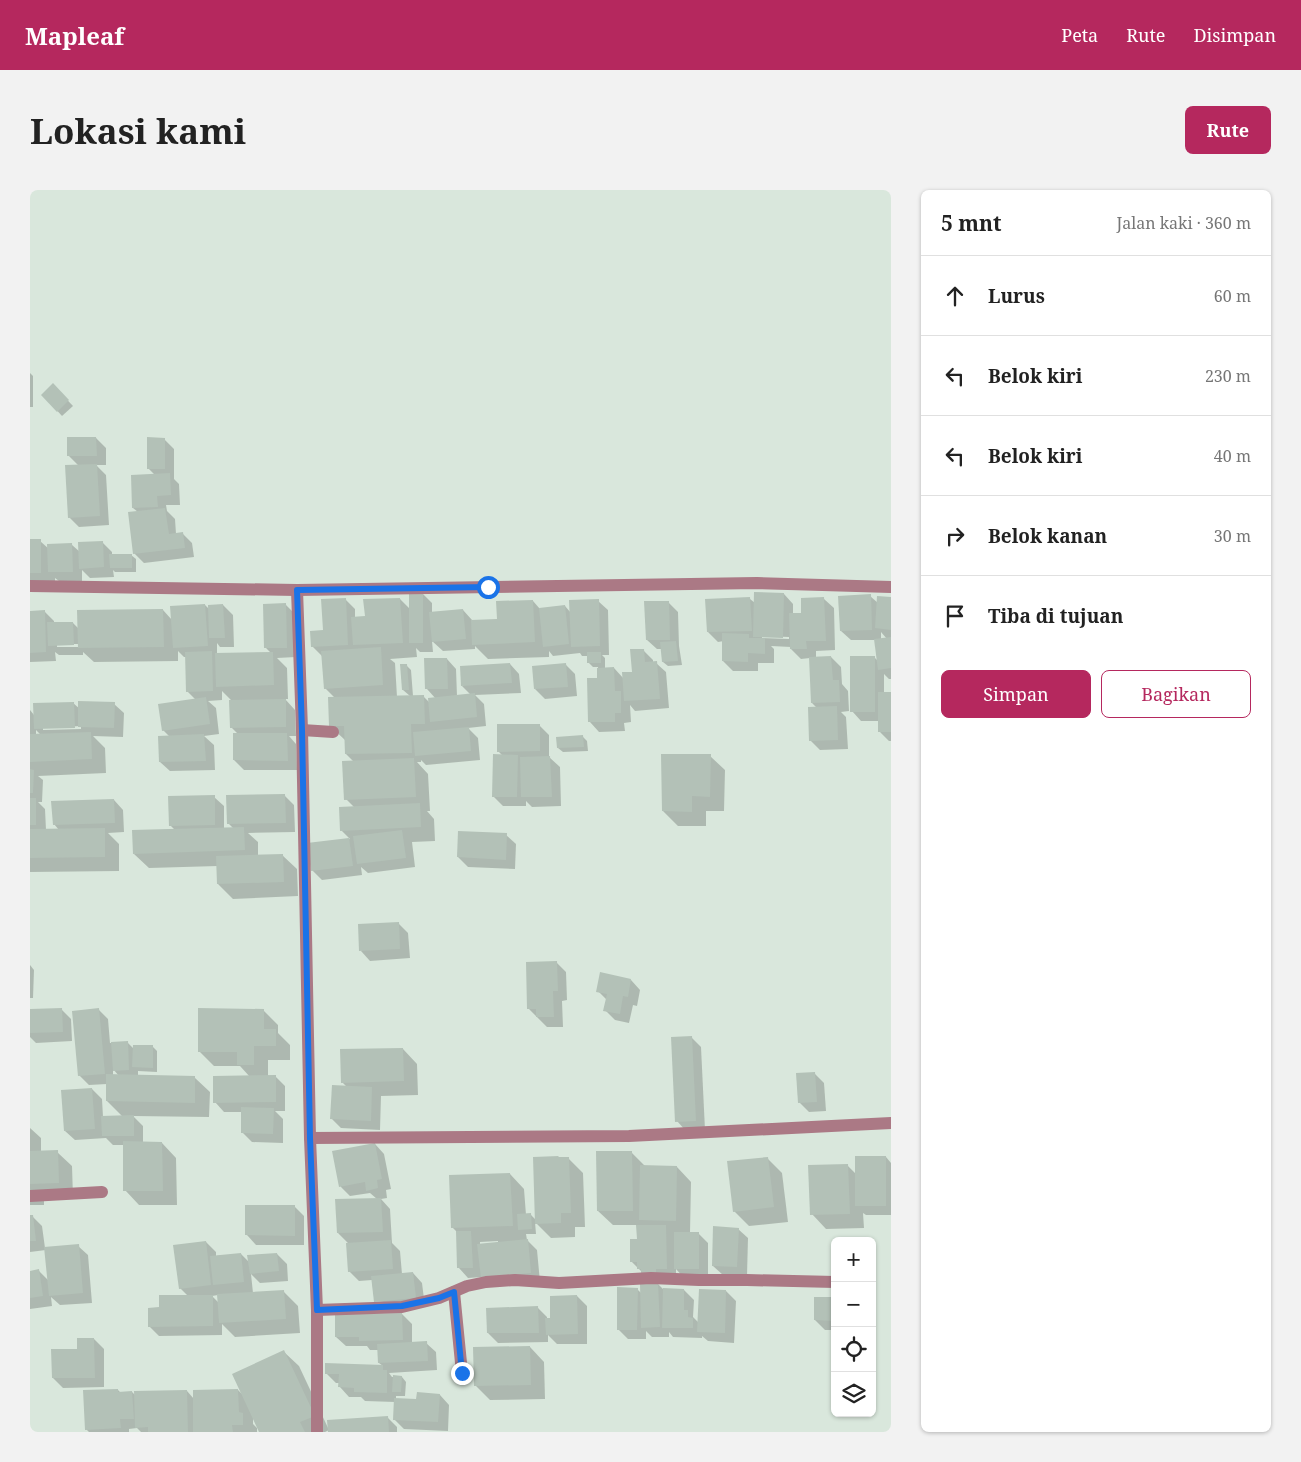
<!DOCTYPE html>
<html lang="id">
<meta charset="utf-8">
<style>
:root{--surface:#fff;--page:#f2f2f2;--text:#222;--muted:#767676;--line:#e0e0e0;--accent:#b5285e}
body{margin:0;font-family:"Noto Serif",serif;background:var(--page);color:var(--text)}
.controls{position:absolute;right:15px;bottom:15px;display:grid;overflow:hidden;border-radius:8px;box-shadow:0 1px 4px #0004}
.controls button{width:45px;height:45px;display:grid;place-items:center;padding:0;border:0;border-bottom:1px solid var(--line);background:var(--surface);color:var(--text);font:25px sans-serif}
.stop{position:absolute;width:15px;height:15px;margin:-11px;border:4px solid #1a73e8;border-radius:50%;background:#fff}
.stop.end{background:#1a73e8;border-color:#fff;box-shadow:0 1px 5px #0008}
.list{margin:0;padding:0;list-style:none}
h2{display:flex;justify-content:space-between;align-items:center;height:65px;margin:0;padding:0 20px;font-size:21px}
h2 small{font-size:16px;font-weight:400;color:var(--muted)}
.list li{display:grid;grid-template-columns:32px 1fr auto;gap:15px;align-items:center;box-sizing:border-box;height:80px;padding:0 20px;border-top:1px solid var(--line)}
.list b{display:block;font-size:19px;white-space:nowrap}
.list em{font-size:16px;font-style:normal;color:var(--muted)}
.actions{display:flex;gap:10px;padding:15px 20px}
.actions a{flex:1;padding:11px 0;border:1px solid var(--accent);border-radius:8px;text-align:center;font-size:18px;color:var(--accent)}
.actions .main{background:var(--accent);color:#fff}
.icon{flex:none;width:28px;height:28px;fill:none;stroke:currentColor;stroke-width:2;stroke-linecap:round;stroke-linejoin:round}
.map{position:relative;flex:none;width:861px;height:1242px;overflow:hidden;border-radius:8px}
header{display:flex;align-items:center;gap:30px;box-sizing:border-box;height:70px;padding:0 25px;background:var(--accent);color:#fff}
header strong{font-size:24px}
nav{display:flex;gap:28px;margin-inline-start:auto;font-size:18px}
.intro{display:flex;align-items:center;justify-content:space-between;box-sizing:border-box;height:120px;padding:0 30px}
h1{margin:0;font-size:35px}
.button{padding:12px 22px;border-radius:8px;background:var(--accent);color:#fff;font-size:18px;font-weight:700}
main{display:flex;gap:30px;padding:0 30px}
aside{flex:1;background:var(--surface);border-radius:8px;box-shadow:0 1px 4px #0004}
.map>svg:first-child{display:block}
.shadow{fill:#0003;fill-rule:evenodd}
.building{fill:#b3c1b7}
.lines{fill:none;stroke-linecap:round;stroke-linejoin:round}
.minor{stroke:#ab7985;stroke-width:12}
.route{stroke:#1a73e8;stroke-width:6}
</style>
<header>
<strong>Mapleaf</strong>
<nav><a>Peta</a><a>Rute</a><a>Disimpan</a></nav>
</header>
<div class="intro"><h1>Lokasi kami</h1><a class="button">Rute</a></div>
<main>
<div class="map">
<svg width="861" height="1242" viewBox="0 0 861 1242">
<rect width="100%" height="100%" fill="#d9e7dc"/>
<g class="shadow">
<path d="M 0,183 L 3,186 L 3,217 L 0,217 Z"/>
<path d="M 23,195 L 43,216 L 32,226 L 13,205 Z"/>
<path d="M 66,248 L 76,258 L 76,275 L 66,275 L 76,285 L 79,335 L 49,337 L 39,327 L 49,276 L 38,265 Z"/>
<path d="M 134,249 L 144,259 L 144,289 L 149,294 L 150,315 L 136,315 L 137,321 L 145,329 L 146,344 L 152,343 L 162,353 L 164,367 L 114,373 L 104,363 L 108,322 L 103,318 L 125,285 L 118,278 Z"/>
<path d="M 0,351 L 10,351 L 19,359 L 42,355 L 50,362 L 72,352 L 82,362 L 82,365 L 101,365 L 106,369 L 106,382 L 85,382 L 83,380 L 84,387 L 60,388 L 52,380 L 52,391 L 29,391 L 25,388 L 25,397 L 0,397 Z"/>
<path d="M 392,403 L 402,413 L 402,423 L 433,420 L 442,430 L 468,430 L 503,411 L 510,419 L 535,416 L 541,423 L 568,411 L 578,420 L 579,465 L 572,465 L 575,468 L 575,479 L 584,478 L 594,489 L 603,483 L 613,460 L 623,470 L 623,473 L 626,473 L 636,482 L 639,518 L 605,521 L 600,515 L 601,532 L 594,533 L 595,541 L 569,542 L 560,532 L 569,489 L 568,477 L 563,477 L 558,472 L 558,466 L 552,466 L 550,463 L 523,466 L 519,461 L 519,467 L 458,469 L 445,456 L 445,459 L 413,461 L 402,451 L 403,462 L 390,462 L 386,458 L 387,467 L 360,469 L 365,473 L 367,507 L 380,506 L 373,500 L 376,475 L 381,480 L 383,506 L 393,506 L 399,512 L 406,509 L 397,499 L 417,469 L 426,479 L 427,506 L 441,505 L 432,496 L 480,474 L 489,484 L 491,503 L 445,505 L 454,514 L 456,536 L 438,538 L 448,548 L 450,570 L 396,575 L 391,570 L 391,572 L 387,572 L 398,584 L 400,621 L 397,621 L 404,629 L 405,651 L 382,652 L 385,677 L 338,683 L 331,677 L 332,685 L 292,690 L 282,680 L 279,654 L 320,649 L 311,640 L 324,617 L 316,609 L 324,572 L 316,564 L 315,550 L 300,536 L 305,508 L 295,498 L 292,466 L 282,456 L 294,441 L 315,409 L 325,419 L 325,428 L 336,427 L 370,409 L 380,419 Z"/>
<path d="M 754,404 L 763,414 L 763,424 L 772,424 L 794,409 L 804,418 L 805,460 L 786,461 L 786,468 L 801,467 L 811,477 L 812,494 L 818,501 L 819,521 L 811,522 L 816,527 L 818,559 L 790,560 L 780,550 L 787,518 L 782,513 L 780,468 L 771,469 L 761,459 L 761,457 L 741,456 L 744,459 L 744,473 L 728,473 L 728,481 L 703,481 L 693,471 L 694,451 L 688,452 L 678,442 L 720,409 L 725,413 ZM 732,446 L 759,447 L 759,449 L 732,448 Z"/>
<path d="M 840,406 L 848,413 L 861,408 L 861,489 L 859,489 L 854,484 L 854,503 L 861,503 L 861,551 L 859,551 L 850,542 L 850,531 L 831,531 L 822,521 L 844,467 L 848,471 L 846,450 L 821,450 L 811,441 ZM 851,442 L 857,449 L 851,449 Z"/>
<path d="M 638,412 L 648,422 L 649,456 L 652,475 L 638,476 L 633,472 L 632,459 L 627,459 L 617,450 Z"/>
<path d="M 255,414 L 265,424 L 266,467 L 247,468 L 257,478 L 258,509 L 255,509 L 265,520 L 266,546 L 259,546 L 266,554 L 267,580 L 214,580 L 204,570 L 208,544 L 201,537 L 201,510 L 192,501 L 192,510 L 178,511 L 186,518 L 189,544 L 174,546 L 184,555 L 185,580 L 140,581 L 130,572 L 140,547 L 133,540 L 166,510 L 157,501 L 156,467 L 154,467 L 148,461 L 148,471 L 64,472 L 53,462 L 53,465 L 29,465 L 25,462 L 26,471 L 0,472 L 0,422 L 15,422 L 24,431 L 24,433 L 43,433 L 49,439 L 133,420 L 142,430 L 175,415 L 179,419 L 193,415 L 203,425 L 204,457 L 190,457 L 187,453 L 187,464 L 241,463 L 236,458 ZM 27,454 L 50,454 L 50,457 L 27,457 Z"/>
<path d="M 535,474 L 545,484 L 547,506 L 515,509 L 505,499 Z"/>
<path d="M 43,513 L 50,519 L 84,514 L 94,523 L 93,547 L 63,546 L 75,558 L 76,583 L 8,586 L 13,590 L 12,612 L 8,612 L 15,619 L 16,640 L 29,640 L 24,634 L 84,610 L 93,620 L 94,642 L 78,643 L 89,654 L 89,681 L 0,682 L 0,520 L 4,525 ZM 51,536 L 51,539 L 13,540 L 13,538 ZM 6,540 L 11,545 L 6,545 Z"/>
<path d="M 509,535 L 519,545 L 519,567 L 530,577 L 531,616 L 502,617 L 496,611 L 496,616 L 473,616 L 463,606 L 473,566 L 468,561 Z"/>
<path d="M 552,546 L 557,551 L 558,561 L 533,562 L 528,558 Z"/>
<path d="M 680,566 L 695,580 L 694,621 L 676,621 L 676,636 L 648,636 L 633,621 Z"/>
<path d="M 254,605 L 264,615 L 265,642 L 218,643 L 228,652 L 228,666 L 252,665 L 267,679 L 268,706 L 203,709 L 188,694 L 188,676 L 119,678 L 104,664 L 145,640 L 140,635 L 184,607 L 194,616 L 194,638 L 203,638 L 199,634 Z"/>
<path d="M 476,645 L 486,654 L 485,679 L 438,677 L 428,667 Z"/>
<path d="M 368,733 L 378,743 L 380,768 L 340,771 L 331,761 Z"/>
<path d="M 526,772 L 536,782 L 537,810 L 532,811 L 533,837 L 517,837 L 499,819 Z"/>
<path d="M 0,775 L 4,780 L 3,808 L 0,808 Z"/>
<path d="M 601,790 L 610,800 L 607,816 L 603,815 L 599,833 L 585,830 L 575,820 L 577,810 L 568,801 Z"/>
<path d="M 31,819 L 41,829 L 42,851 L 6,853 L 0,847 L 0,820 Z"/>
<path d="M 68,819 L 78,829 L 80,853 L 97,852 L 104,859 L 123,857 L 127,861 L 127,882 L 108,881 L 108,886 L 165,888 L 180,902 L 179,927 L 103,926 L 113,936 L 113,953 L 132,953 L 146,968 L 147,1015 L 109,1015 L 95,1000 L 94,955 L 83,955 L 76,948 L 45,950 L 35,941 L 62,899 L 72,909 L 73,927 L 93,927 L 77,911 L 77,894 L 59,895 L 49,885 ZM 83,879 L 89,886 L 83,886 Z"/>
<path d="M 233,820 L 248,835 L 248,843 L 260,855 L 260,870 L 238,870 L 238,886 L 245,886 L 255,896 L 255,921 L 245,921 L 253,929 L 253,953 L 222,952 L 212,942 L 213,922 L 194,922 L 185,912 L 220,887 L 210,876 L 184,876 L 169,861 Z"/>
<path d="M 661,847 L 671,857 L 675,940 L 656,941 L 647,931 Z"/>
<path d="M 373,859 L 387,874 L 388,905 L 351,906 L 350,940 L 311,938 L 302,929 L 317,897 L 312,892 Z"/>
<path d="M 785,884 L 794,893 L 796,921 L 779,922 L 769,912 Z"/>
<path d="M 0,938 L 11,948 L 11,962 L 27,962 L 42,976 L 43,1007 L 14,1008 L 14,1015 L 0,1015 Z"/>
<path d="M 345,954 L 354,964 L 361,999 L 356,1000 L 357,1008 L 351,1009 L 360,1019 L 362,1053 L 370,1061 L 372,1084 L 383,1083 L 392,1093 L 395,1117 L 345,1111 L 342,1090 L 329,1091 L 319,1081 L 319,1054 L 308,1043 L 347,1009 L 340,1003 L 320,1006 L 311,997 L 304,962 Z"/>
<path d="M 601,962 L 615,976 L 647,977 L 661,992 L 660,1043 L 668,1043 L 678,1053 L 678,1088 L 655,1089 L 646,1079 L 646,1088 L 627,1093 L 633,1099 L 654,1100 L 664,1110 L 663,1127 L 669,1133 L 696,1101 L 706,1111 L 704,1153 L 678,1151 L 672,1146 L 672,1148 L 643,1147 L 639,1142 L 639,1147 L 622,1147 L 616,1141 L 616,1149 L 598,1149 L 588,1139 L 607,1099 L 611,1103 L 612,1082 L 601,1071 L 608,1050 L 608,1035 L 583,1035 L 568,1021 Z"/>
<path d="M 856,967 L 861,973 L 861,1025 L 836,1025 L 833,1023 L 834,1038 L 796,1039 L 782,1024 L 817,975 L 826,984 Z"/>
<path d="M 538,968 L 553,983 L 555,1037 L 545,1037 L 545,1047 L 521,1048 L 505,1032 L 506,1044 L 496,1044 L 497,1050 L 507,1060 L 510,1092 L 452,1087 L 438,1088 L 429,1078 L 427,1042 L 422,1037 L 480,984 L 494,999 L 496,1025 L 501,1025 L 506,1030 ZM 468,1051 L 468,1053 L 450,1055 L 450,1052 Z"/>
<path d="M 738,969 L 752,983 L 758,1032 L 719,1036 L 704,1021 Z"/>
<path d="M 265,1017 L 274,1026 L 274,1055 L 226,1055 L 217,1045 Z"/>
<path d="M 0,1026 L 2,1026 L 12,1036 L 15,1058 L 48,1056 L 58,1065 L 62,1113 L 30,1115 L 21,1107 L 22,1116 L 0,1119 L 0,1082 L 9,1081 L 18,1090 L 16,1060 L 0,1062 Z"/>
<path d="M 708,1039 L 718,1048 L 717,1086 L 693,1085 L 683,1076 Z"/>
<path d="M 176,1052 L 186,1062 L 186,1066 L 211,1064 L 220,1073 L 247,1064 L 257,1074 L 258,1091 L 230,1093 L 221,1084 L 223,1103 L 253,1101 L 268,1116 L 270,1143 L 205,1147 L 192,1134 L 192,1145 L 129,1146 L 119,1136 L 130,1119 L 158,1106 L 150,1098 ZM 188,1105 L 189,1113 L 182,1106 Z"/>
<path d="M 547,1106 L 557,1116 L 557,1154 L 527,1154 L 518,1145 L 518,1152 L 468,1153 L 458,1143 L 508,1118 L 517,1127 L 517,1129 L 522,1129 Z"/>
<path d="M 805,1109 L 805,1140 L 795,1140 L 785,1130 Z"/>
<path d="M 372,1124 L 382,1134 L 382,1154 L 396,1153 L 406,1162 L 407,1180 L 359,1183 L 362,1187 L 372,1187 L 376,1192 L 375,1206 L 366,1206 L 366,1209 L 388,1210 L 410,1205 L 419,1215 L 418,1241 L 374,1239 L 364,1229 L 365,1212 L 335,1211 L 331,1207 L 319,1207 L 310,1197 L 310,1193 L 306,1193 L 296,1183 L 353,1176 L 349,1173 L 349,1160 L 340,1160 L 337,1156 L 316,1156 L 306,1147 Z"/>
<path d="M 64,1149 L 74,1159 L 74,1197 L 33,1198 L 23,1188 Z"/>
<path d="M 500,1157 L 514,1172 L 515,1209 L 460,1210 L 445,1195 Z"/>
<path d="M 254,1162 L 269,1176 L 299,1240 L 295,1242 L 230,1242 L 223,1226 L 223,1234 L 227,1238 L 227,1242 L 111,1242 L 107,1238 L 99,1239 L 99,1242 L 59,1242 L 56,1239 L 88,1200 L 91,1203 L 102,1202 L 106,1206 L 157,1201 L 164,1209 L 208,1200 L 213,1205 Z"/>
<path d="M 357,1227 L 367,1237 L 367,1242 L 299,1242 Z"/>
</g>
<g class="building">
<path d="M 23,193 L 39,210 L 27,222 L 11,205 Z"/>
<path d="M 37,247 L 66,247 L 67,266 L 37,266 Z"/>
<path d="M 117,247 L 135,248 L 135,279 L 117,279 Z"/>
<path d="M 67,274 L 70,326 L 38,328 L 35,275 Z"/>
<path d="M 140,283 L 141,305 L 127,306 L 128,317 L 102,318 L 101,285 Z"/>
<path d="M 135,318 L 139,344 L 153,342 L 155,358 L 103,364 L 98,322 Z"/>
<rect x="0" y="349" width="11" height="34"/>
<path d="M 73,351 L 74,377 L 49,379 L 48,352 Z"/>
<path d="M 42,353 L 43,382 L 18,382 L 17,354 Z"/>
<path d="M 79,364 L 102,364 L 102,378 L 80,378 Z"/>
<rect x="379" y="402" width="14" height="51"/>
<path d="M 724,402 L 754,403 L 753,448 L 723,447 Z"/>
<path d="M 841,404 L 842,440 L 810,441 L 808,406 Z"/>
<path d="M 847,406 L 861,407 L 861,440 L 845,438 Z"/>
<path d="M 720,407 L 722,441 L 677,442 L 675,409 Z"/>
<path d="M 794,407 L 796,451 L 776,451 L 777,459 L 760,459 L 759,423 L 771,423 L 771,408 Z"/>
<path d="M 316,408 L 318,455 L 281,457 L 280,441 L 293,440 L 291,409 Z"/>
<path d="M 370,408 L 373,453 L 323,455 L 321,427 L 335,426 L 333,409 Z"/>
<path d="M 569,409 L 570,456 L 541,457 L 539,410 Z"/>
<path d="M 503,410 L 505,452 L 442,455 L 441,430 L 467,429 L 466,411 Z"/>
<path d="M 614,411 L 639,411 L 640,450 L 616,450 Z"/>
<path d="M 256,413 L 257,458 L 234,458 L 233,414 Z"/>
<path d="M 175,414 L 178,456 L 143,458 L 140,416 Z"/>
<path d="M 193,414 L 195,448 L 179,448 L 178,415 Z"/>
<path d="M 535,415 L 539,454 L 513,457 L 509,418 Z"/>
<path d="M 133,419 L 134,457 L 48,458 L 47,420 Z"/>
<path d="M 433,419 L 436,449 L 402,452 L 399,422 Z"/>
<path d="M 15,420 L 16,462 L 0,463 L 0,421 Z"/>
<path d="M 17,432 L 43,432 L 44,455 L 18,456 Z"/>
<path d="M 692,443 L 719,444 L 719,448 L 735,448 L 735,464 L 718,463 L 718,472 L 692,471 Z"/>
<path d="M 861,447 L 861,478 L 848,480 L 844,449 Z"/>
<path d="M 646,451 L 648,471 L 632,472 L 630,452 Z"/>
<path d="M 351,457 L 353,495 L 294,499 L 291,461 Z"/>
<path d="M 600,459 L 614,459 L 615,472 L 627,471 L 630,509 L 594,511 L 592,482 L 602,482 Z"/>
<path d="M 182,461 L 183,501 L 156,502 L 155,462 Z"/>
<path d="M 243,462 L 244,495 L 186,497 L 185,463 Z"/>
<rect x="557" y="462" width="14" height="11"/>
<path d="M 801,466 L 803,490 L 809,490 L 810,512 L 781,513 L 779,467 Z"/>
<rect x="820" y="466" width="25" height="56"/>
<path d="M 394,468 L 417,468 L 418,499 L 395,499 Z"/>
<path d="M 480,473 L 482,493 L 431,496 L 430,476 Z"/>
<path d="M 536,473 L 538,497 L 504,499 L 502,476 Z"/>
<path d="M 370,474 L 377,474 L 379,500 L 372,500 Z"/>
<path d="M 584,477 L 585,501 L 591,501 L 591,523 L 585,523 L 585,532 L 558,532 L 557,488 L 567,488 L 567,478 Z"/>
<rect x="848" y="502" width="13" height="40"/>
<path d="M 445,503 L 447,527 L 400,532 L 398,508 Z"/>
<path d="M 394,505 L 395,534 L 381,534 L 382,563 L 315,564 L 314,536 L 299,536 L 298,507 Z"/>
<path d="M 176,507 L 180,534 L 132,541 L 128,514 Z"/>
<path d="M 256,509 L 256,537 L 200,538 L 199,510 Z"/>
<path d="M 48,511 L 85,512 L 84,538 L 48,537 Z"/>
<path d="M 44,512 L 45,538 L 4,539 L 3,513 Z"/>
<path d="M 807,516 L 808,550 L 779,551 L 778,517 Z"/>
<path d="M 467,534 L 510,534 L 510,561 L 467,562 Z"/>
<path d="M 439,537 L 441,561 L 385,566 L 383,542 Z"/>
<path d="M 61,542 L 62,569 L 0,572 L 0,544 Z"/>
<path d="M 203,543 L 257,543 L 258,571 L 203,570 Z"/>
<path d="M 174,544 L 176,571 L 129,572 L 128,546 Z"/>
<path d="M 553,545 L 554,557 L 527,558 L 526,547 Z"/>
<path d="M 463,564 L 488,565 L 487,607 L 462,607 Z"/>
<path d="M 631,564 L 681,564 L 680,607 L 662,606 L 662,622 L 632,621 Z"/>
<path d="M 520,566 L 522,607 L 491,607 L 490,567 Z"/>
<path d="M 384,568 L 386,607 L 314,610 L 312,571 Z"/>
<path d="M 0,579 L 4,580 L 3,603 L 0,603 Z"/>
<path d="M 255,604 L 256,633 L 197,634 L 196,605 Z"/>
<path d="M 185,605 L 185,635 L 139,636 L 138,606 Z"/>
<rect x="0" y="608" width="6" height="27"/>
<path d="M 84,609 L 85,633 L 23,635 L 21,611 Z"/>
<path d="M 390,613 L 391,637 L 310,641 L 309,617 Z"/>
<path d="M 214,637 L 215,660 L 103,664 L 102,640 Z"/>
<path d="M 75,638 L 75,667 L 0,668 L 0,639 Z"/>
<path d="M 372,640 L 376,668 L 327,674 L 323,646 Z"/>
<path d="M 428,641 L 477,643 L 476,670 L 427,667 Z"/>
<path d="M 319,648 L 323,676 L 281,681 L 277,653 Z"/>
<path d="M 253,664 L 254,692 L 187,694 L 186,666 Z"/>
<path d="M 369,732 L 370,759 L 329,761 L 328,734 Z"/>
<path d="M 527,771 L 528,801 L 523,801 L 524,827 L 506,827 L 506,819 L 497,819 L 496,772 Z"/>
<path d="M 570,782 L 601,789 L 598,807 L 593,806 L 590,824 L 573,821 L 577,804 L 566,802 Z"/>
<path d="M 32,818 L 33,842 L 0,843 L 0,819 Z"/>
<path d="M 69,818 L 75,884 L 48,886 L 42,821 Z"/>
<path d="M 168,818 L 234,819 L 234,839 L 246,839 L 246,856 L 224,856 L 224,875 L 207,875 L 207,862 L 168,862 Z"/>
<path d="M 662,846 L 666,931 L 645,932 L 641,847 Z"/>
<path d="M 98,851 L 99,880 L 83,881 L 81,852 Z"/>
<path d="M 103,855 L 123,855 L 123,878 L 102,877 Z"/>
<path d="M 373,858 L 374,891 L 311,893 L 310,859 Z"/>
<path d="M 785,882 L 787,912 L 768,913 L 766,883 Z"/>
<path d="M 76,884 L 165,886 L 165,913 L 76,911 Z"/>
<path d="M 246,885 L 246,912 L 183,913 L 183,886 Z"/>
<path d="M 302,895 L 342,897 L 341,931 L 300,929 Z"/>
<path d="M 62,898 L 65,939 L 34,941 L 31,900 Z"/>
<path d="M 211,917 L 244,918 L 243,944 L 211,943 Z"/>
<path d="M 104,925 L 104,946 L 72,946 L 71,926 Z"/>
<path d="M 93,951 L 132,952 L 133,1001 L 93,1001 Z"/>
<path d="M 345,953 L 352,989 L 347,990 L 348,998 L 336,1001 L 335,992 L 309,997 L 302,961 Z"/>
<path d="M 28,960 L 29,993 L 0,994 L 0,961 Z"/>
<path d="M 566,961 L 602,961 L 603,1021 L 567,1021 Z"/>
<path d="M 529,966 L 528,967 L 539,967 L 541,1023 L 531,1023 L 531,1033 L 505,1034 L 503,967 Z"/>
<rect x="825" y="966" width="31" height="50"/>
<path d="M 738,967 L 744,1017 L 703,1022 L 697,971 Z"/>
<path d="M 818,974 L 820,1024 L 780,1025 L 778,975 Z"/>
<path d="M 610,975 L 647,976 L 646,1031 L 609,1030 Z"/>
<path d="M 480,983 L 483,1036 L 421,1038 L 419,985 Z"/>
<path d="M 351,1008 L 353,1042 L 307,1043 L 305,1009 Z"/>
<path d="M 215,1015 L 265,1015 L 265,1046 L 215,1045 Z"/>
<path d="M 501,1023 L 502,1039 L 488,1040 L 487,1024 Z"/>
<path d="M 0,1025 L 3,1025 L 6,1051 L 0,1051 Z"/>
<path d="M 606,1035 L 636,1035 L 637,1079 L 626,1079 L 626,1084 L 611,1084 L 611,1079 L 607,1079 L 607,1072 L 600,1072 L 600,1049 L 607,1049 Z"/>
<path d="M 683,1036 L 709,1038 L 707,1077 L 682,1076 Z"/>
<path d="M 426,1041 L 441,1041 L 443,1078 L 427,1078 Z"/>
<rect x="644" y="1042" width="25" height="37"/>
<path d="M 498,1049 L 501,1083 L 451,1088 L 447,1054 Z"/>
<path d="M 361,1050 L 363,1079 L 318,1082 L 316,1053 Z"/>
<path d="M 176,1051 L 181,1095 L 149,1099 L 143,1055 Z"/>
<path d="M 49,1054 L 53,1103 L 19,1106 L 14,1057 Z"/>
<path d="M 211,1063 L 214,1092 L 183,1095 L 180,1066 Z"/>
<path d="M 247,1063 L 249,1081 L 220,1084 L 217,1065 Z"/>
<path d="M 9,1079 L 13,1106 L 0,1108 L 0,1081 Z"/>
<path d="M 383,1082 L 386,1108 L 344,1112 L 341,1086 Z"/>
<path d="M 610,1093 L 628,1093 L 630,1137 L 611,1138 Z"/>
<path d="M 587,1097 L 608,1098 L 607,1140 L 587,1140 Z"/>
<path d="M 633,1098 L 654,1099 L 654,1120 L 658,1120 L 658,1127 L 663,1128 L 663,1138 L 632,1138 Z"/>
<path d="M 669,1099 L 696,1100 L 695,1143 L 667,1142 Z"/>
<path d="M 254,1100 L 256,1129 L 189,1133 L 187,1104 Z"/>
<path d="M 129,1105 L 183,1105 L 183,1136 L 118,1137 L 118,1118 L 129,1117 Z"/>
<path d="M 547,1105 L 548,1144 L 516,1145 L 515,1128 L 520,1128 L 520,1106 Z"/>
<path d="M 784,1107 L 805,1107 L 805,1131 L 784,1130 Z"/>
<path d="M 508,1116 L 509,1143 L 457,1143 L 456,1118 Z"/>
<path d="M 372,1123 L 373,1150 L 329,1151 L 329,1147 L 305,1147 L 305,1124 Z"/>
<path d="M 47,1148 L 64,1148 L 65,1188 L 22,1188 L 21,1159 L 47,1159 Z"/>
<path d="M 397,1151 L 398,1171 L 348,1173 L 347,1154 Z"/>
<path d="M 500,1156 L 501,1195 L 444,1196 L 443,1157 Z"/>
<path d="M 254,1160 L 285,1226 L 270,1232 L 275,1242 L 229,1242 L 202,1184 Z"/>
<path d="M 295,1173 L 353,1175 L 353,1180 L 357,1180 L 357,1203 L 324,1202 L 324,1198 L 308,1197 L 309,1184 L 295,1184 Z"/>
<path d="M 363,1185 L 372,1186 L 371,1202 L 362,1202 Z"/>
<path d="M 88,1199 L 88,1202 L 102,1201 L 104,1229 L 90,1229 L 91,1238 L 55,1240 L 53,1200 Z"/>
<path d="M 208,1199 L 209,1222 L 213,1223 L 213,1235 L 202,1235 L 203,1242 L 163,1242 L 163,1200 Z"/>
<path d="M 157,1200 L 158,1242 L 118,1242 L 118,1237 L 105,1238 L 104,1201 Z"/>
<path d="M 387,1202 L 410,1204 L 408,1232 L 363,1230 L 364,1208 L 386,1209 Z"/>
<path d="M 358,1226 L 359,1242 L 298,1242 L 297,1230 Z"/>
</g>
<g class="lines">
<g class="minor">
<path d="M 0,396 L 267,400 L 727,393 L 861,397"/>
<path d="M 267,400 L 272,540 L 280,948 L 287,1120 L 287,1242"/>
<path d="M 272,540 L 303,542"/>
<path d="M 280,948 L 599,946 L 861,933"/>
<path d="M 0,1006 L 72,1002"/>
<path d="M 424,1102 L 432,1183"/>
<path d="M 287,1120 L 372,1117 L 409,1108 L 437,1096 L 456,1092 L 485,1090 L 529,1093 L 621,1088 L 669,1090 L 717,1090 L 805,1092"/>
</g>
</g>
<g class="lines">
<path class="route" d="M 432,1183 L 424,1102 L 409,1108 L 372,1116 L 287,1120 L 280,948 L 272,540 L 267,400 L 458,397"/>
</g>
</svg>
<div class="controls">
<button>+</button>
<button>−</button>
<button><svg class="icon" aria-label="locate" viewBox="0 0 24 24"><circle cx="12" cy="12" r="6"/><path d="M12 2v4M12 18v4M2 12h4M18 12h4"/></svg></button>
<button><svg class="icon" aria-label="layers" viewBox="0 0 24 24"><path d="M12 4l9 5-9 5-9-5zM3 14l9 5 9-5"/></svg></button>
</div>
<div class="stop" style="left:458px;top:397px"></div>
<div class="stop end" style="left:432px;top:1183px"></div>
</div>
<aside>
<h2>5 mnt<small>Jalan kaki · 360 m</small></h2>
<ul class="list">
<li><svg class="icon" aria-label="ahead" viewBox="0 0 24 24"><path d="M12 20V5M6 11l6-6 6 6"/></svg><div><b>Lurus</b></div><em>60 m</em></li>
<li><svg class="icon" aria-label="left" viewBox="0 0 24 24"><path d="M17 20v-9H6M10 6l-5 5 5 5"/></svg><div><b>Belok kiri</b></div><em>230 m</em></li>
<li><svg class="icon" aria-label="left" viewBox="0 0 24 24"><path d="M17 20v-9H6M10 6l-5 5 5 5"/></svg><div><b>Belok kiri</b></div><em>40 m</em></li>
<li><svg class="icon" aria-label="right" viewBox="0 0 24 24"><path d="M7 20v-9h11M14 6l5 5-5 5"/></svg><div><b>Belok kanan</b></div><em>30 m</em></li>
<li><svg class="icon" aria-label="arrive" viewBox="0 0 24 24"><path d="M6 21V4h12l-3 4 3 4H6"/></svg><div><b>Tiba di tujuan</b></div></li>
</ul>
<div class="actions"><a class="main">Simpan</a><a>Bagikan</a></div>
</aside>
</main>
